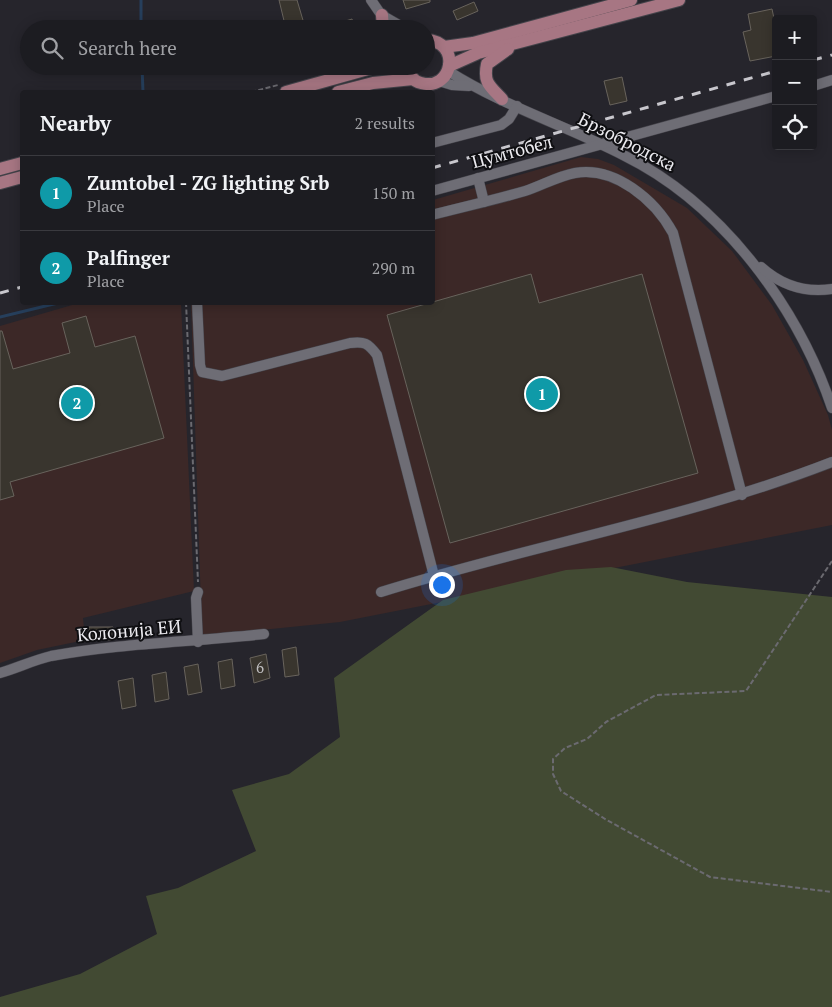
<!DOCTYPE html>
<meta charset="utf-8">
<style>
:root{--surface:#1c1c21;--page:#29292e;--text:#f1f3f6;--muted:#a0a1a5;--line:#3a3a3f;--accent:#d93025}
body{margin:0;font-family:"PT Serif",serif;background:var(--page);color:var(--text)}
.controls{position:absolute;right:15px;top:15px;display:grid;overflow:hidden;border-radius:5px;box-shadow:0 2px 12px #0003}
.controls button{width:45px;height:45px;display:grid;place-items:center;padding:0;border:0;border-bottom:1px solid var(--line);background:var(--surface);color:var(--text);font:25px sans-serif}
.you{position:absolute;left:441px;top:584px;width:18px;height:18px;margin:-12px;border:4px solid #fff;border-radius:50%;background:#1a73e8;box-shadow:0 0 0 8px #1a73e833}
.badge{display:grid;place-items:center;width:32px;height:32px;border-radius:50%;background:var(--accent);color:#fff;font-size:16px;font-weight:700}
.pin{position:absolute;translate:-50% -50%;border:2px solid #fff;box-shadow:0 1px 5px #0006}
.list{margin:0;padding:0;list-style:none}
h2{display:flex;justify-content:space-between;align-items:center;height:65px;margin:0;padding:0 20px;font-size:21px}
h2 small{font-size:16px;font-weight:400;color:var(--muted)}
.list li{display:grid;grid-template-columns:32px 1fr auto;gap:15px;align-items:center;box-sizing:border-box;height:75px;padding:0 20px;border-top:1px solid var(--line)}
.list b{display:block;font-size:19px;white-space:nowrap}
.list p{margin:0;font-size:16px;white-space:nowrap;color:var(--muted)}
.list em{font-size:16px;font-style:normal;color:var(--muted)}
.icon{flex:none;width:28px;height:28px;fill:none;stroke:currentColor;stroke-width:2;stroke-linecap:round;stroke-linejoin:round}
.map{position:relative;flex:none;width:832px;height:1007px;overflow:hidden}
.search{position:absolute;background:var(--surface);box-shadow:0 2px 12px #0003;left:20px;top:20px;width:415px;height:55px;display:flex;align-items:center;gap:12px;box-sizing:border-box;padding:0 18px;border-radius:28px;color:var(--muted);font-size:19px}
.panel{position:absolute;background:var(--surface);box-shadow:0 2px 12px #0003;left:20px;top:90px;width:415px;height:215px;border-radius:5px}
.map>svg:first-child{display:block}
.industrial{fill:#3c2827}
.green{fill:#424a33}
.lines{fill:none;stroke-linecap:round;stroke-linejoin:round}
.stream{stroke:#263f5c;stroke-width:3}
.building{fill:#39352e;stroke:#68635c}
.minor-casing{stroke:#44434a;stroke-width:11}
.major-casing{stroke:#44434a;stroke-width:14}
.path{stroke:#6b6a70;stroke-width:2;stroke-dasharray:5 2.5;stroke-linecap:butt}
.minor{stroke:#6e6d75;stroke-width:10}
.major{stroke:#a77683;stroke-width:12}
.rail{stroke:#c8c7cd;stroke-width:3;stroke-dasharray:9 9;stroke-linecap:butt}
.labels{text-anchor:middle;stroke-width:4;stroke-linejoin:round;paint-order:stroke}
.number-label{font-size:15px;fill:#bfbec0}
.street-label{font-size:18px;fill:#ecebf0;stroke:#0f0f12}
</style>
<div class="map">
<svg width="832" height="1007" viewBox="0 0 832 1007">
<rect width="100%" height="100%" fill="#26252c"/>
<g class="industrial">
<path d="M 581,157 L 598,159 L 614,165 L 687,208 L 732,251 L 772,305 L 803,360 L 828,415 L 832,430 L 832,525 L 340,622 L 202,636 L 191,303 L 432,302 L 433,200 Z"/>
<path d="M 79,303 L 181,303 L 194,591 L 83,618 L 85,640 L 37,650 L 0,663 L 0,326 Z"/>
</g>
<path class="green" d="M 611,567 L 687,582 L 832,597 L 832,1007 L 0,1007 L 0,997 L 80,974 L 157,934 L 146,896 L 178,888 L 256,851 L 232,790 L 289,774 L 340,737 L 334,678 L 443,600 L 566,570 Z"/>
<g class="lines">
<g class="stream">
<path d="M 141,0 L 141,29"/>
<path d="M 142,66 L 143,92"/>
<path d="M 0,317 L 62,302"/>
</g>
</g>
<g class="building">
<path d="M 279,0 L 297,0 L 305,27 L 286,29 Z"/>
<path d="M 403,0 L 430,0 L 430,2 L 406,9 Z"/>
<path d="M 474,2 L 478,11 L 457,20 L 453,11 Z"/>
<path d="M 772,9 L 776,28 L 776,56 L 750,61 L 743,32 L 751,30 L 748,14 Z"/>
<path d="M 352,19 L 355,29 L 327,29 L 326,27 Z"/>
<path d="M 622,77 L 627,101 L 610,105 L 604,81 Z"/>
<path d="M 531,274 L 539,303 L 642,274 L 698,473 L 450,543 L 387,315 Z"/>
<path d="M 86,316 L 95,347 L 135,336 L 164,438 L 10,482 L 14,496 L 0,500 L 0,331 L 2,331 L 13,369 L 70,353 L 62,323 Z"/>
<path d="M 89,627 L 113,627 L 111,640 L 89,639 Z"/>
<path d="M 296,647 L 299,675 L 285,677 L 282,650 Z"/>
<path d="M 266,654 L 270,678 L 254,683 L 250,658 Z"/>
<path d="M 232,659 L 235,686 L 221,689 L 218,662 Z"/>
<path d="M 198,664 L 202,692 L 188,695 L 184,667 Z"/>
<path d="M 166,672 L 169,699 L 155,702 L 152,675 Z"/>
<path d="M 133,678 L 136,706 L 122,709 L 118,681 Z"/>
</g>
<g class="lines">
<g class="minor-casing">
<g id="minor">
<path d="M 371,0 L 391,29"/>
<path d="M 385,17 L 406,29"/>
<path d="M 448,71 C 503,106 567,126 625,156 C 722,204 798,307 832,408"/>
<path d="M 439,81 L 452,85 L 469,86"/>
<path d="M 813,86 L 832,80"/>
<path d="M 432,143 L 501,125 L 509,119 L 517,106"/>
<path d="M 478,178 L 484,202"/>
<path d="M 432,191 L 776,96"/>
<path d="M 432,215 C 463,207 494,200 525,191 C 541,186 558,176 575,173 C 615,166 655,200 673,233 L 742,495"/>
<path d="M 761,267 C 781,285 805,293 832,289"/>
<path d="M 197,302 L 200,365 L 202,372 L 222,376 L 350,343 C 364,341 368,343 377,355 L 434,576"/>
<path d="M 381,592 C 531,545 686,519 832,462"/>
<path d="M 198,642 L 196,598 L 198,592"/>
<path d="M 0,673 C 17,668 34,660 51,656 C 120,643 193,642 264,634"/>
</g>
</g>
<g class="major-casing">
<g id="major">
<path d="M 382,15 L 383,29"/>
<path d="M 444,47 L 473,43 L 631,0"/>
<path d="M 406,66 C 408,74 413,81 421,83 C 453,92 462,41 426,40"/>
<path d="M 449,66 L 478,53 L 679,0"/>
<path d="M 286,92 L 379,66"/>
<path d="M 338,92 L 373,83 L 413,79"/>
<path d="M 502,99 C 490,86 483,83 487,64 L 508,49"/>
<path d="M 0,169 L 22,163"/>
<path d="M 0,183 L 22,177"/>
</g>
</g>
<g class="path">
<path d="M 251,92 L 278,85"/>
<path d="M 186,302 L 198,582"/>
<path d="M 832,561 L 746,691 L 656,695 L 606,722 L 587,739 L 565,748 L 553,759 L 553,774 L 561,791 L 605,819 L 710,877 L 832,892"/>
</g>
<use href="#minor" class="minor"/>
<use href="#major" class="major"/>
<g class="rail">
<path d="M 813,60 L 832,55"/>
<path d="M 432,168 L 776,71"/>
<path d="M 0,293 L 22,287"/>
</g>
</g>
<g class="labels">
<g class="number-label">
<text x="260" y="673">6</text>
</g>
<g class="street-label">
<text transform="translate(627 142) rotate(27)" y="6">Брзобродска</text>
<text transform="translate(512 152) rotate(-15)" y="6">Цумтобел</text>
<text transform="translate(129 631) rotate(-5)" y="6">Колонија ЕИ</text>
</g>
</g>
</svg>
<div class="controls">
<button>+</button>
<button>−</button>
<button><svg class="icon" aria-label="locate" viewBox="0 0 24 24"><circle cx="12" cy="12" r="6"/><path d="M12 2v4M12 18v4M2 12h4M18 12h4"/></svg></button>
</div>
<div class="you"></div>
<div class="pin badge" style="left:542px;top:394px;background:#0f9aa8">1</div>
<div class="pin badge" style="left:77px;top:403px;background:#0f9aa8">2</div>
<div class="search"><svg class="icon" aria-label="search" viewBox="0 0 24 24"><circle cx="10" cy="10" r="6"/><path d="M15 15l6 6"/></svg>Search here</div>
<section class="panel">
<h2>Nearby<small>2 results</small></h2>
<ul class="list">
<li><span class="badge" style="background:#0f9aa8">1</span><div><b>Zumtobel - ZG lighting Srb</b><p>Place</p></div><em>150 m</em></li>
<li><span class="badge" style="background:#0f9aa8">2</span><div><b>Palfinger</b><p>Place</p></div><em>290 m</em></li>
</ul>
</section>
</div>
